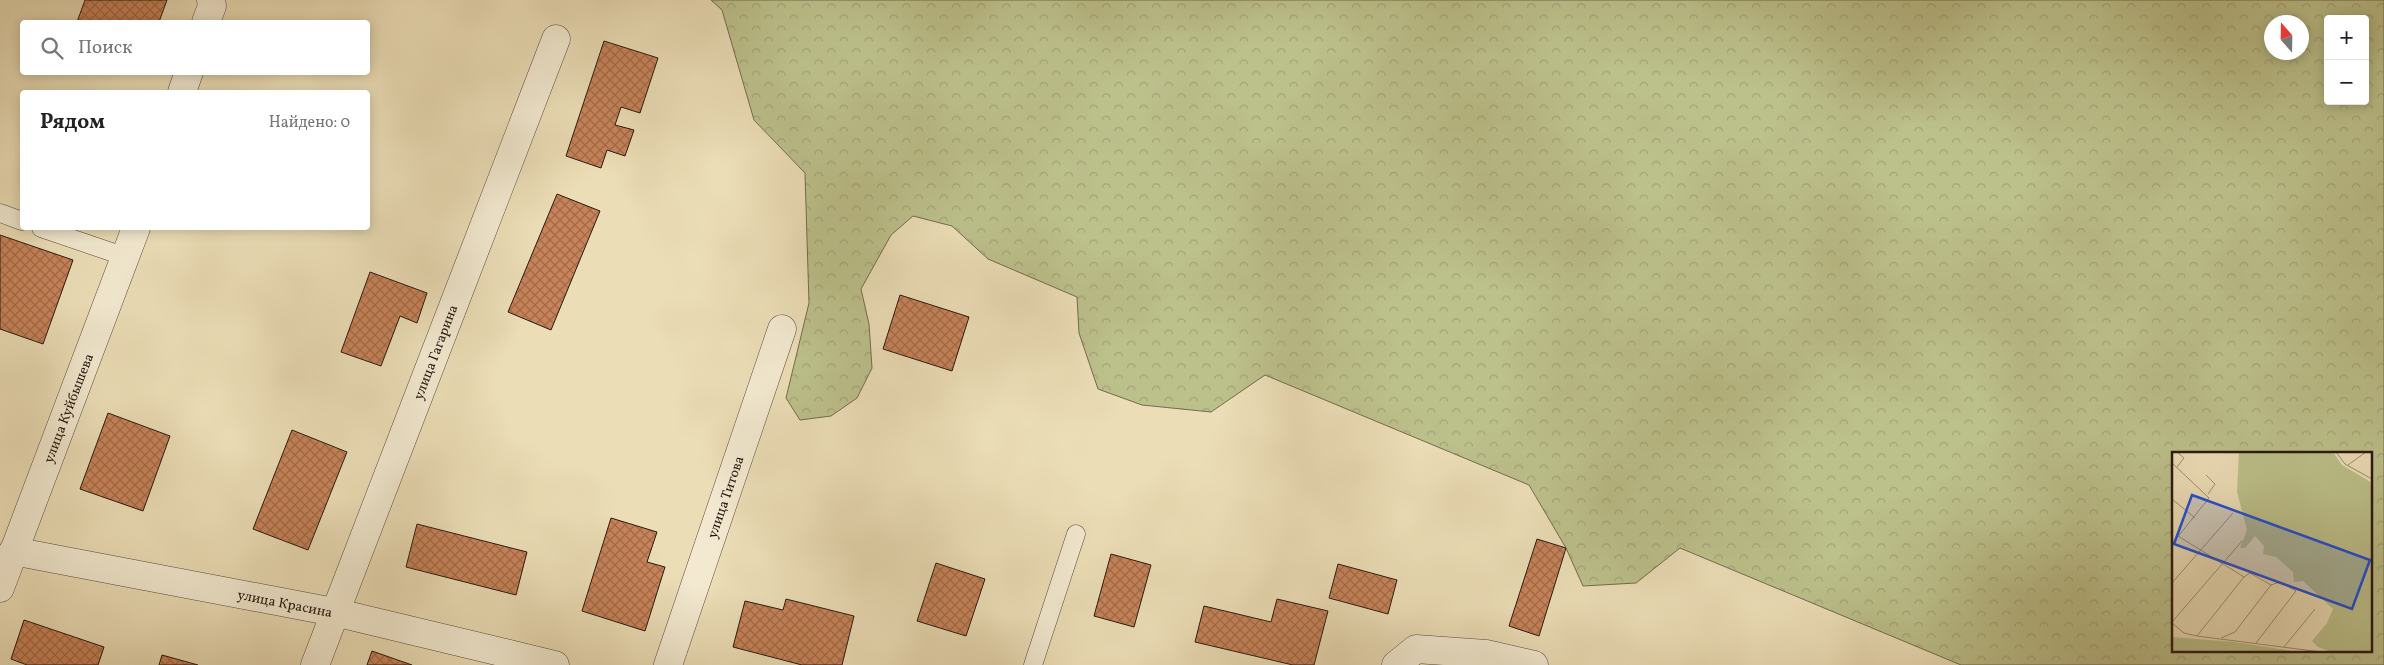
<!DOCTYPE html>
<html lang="ru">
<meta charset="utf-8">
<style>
:root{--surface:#fff;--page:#f2f2f2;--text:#222;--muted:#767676;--line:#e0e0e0}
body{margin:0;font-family:Vollkorn,serif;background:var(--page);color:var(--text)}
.controls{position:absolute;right:15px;top:15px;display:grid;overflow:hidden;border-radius:5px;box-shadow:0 2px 12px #0003}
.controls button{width:45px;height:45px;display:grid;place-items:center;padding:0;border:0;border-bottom:1px solid var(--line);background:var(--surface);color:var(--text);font:25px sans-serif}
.compass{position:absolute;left:2264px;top:15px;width:45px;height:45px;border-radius:50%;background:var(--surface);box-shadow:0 2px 12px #0003;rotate:340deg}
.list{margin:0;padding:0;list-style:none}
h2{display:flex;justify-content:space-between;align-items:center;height:65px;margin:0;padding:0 20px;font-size:21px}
h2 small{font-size:16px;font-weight:400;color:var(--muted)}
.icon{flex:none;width:28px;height:28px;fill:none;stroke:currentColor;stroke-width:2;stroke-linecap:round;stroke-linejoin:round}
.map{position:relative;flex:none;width:2384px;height:665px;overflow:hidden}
.search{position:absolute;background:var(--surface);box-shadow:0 2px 12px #0003;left:20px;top:20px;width:350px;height:55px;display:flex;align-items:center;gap:12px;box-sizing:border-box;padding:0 18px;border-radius:5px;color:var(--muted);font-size:19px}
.panel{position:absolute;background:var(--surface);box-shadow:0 2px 12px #0003;left:20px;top:90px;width:350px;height:140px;border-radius:5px}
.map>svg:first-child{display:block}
.forest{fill:url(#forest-crowns);stroke:#726c4e;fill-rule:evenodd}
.building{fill:url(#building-cross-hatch);stroke:#291911}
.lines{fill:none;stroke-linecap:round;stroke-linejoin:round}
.lane-casing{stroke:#5a4a3a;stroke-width:19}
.street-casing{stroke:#5a4a3a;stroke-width:29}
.lane{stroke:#f2e9d0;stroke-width:18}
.street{stroke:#f2e9d0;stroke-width:28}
.labels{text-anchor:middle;stroke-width:4;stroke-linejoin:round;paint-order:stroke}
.street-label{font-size:14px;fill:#291911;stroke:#f2e9d0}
.inset-road{fill:none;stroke:#9d8f74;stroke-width:1}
.view{fill:#1d4ed8;fill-opacity:0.15;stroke:#1d4ed8;stroke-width:2.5}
.inset-edge{fill:none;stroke:#291911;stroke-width:2.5}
</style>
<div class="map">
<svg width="2384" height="665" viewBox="0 0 2384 665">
<defs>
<pattern id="forest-crowns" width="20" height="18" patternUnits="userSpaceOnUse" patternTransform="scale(1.25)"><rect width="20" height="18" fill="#bcc08b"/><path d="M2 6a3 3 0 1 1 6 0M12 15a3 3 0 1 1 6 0" fill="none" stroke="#a2a477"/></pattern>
<pattern id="building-cross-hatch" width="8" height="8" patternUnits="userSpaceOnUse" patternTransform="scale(1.25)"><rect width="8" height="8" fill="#c78359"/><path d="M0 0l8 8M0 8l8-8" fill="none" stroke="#a26a48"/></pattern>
</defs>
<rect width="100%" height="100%" fill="#ebddb6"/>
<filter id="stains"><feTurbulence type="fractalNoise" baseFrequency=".004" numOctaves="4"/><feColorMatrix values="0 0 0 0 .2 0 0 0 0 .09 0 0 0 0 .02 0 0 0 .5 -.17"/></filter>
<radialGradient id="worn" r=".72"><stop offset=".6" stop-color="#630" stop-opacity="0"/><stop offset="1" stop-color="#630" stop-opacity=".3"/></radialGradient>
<path class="forest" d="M 711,0 L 2384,0 L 2384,665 L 1961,665 L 1680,548 L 1636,583 L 1583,586 L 1566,548 L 1529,485 L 1265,375 L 1211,412 L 1142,405 L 1098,389 L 1079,333 L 1077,297 L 988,259 L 952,226 L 913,216 L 891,235 L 861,289 L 869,324 L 872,368 L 857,398 L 831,416 L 800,420 L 786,398 L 809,303 L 805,173 L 754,120 L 722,10 ZM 2328,19 L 2365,19 L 2365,101 L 2328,101 ZM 2272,22 L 2302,22 L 2302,52 L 2272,52 ZM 2173,454 L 2370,454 L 2370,651 L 2173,651 Z"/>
<g class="building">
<path d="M 85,0 L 167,0 L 159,22 L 77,22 Z"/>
<path d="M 604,41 L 658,58 L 640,113 L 621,107 L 615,125 L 634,130 L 625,156 L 607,150 L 601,168 L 566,156 Z"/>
<path d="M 557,194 L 600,211 L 551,330 L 508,312 Z"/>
<path d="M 0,235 L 73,260 L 43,344 L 0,329 Z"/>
<path d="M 370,272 L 427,293 L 417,323 L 400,316 L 381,366 L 341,352 Z"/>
<path d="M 900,295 L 969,317 L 952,371 L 883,349 Z"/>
<path d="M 108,413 L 170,436 L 143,511 L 80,489 Z"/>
<path d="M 292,430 L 347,452 L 308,550 L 253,529 Z"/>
<path d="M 611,518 L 657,532 L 647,562 L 665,567 L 645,631 L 582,611 Z"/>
<path d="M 417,524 L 527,552 L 516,595 L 406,567 Z"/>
<path d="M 1537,539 L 1566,548 L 1539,636 L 1509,626 Z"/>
<path d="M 1111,554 L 1151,565 L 1134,627 L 1094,616 Z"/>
<path d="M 936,563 L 985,579 L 966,636 L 917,621 Z"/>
<path d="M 1338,564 L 1397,580 L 1388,614 L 1329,598 Z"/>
<path d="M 786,599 L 854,616 L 842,665 L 802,665 L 733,647 L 745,601 L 783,610 Z"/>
<path d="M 1277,599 L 1328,611 L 1314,665 L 1293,665 L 1195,642 L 1204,606 L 1271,622 Z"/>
<path d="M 24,620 L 104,647 L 98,665 L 27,665 L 11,659 Z"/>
<path d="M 372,651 L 412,665 L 367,665 Z"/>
<path d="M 162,655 L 198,665 L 159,665 Z"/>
</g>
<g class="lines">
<g class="lane-casing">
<g id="lane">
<path d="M 0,213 L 22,221"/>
<path d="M 41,228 L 126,257"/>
<path d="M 1033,665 L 1076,534"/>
</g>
</g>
<g class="street-casing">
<g id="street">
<path d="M 206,22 L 212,6 L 211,0"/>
<path d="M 182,92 L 189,72"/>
<path d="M 13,551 L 334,612 L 555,665"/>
<path d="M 0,588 L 136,228"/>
<path d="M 315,665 L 556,39"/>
<path d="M 668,665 L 782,329"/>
<path d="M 1396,665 L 1416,649 L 1486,654 L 1534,665"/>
</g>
</g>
<use href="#lane" class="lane"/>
<use href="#street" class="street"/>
</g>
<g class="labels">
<g class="street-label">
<text transform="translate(435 352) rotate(-69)" y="5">улица Гагарина</text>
<text transform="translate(68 408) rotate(-69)" y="5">улица Куйбышева</text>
<text transform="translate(725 497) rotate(-71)" y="5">улица Титова</text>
<text transform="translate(285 603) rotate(11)" y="5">улица Красина</text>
</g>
</g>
<g transform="translate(2172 452)">
<rect width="200" height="200" fill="#ebddb6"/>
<path d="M 67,0 L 161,0 L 170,13 L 200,31 L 200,200 L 159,200 L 146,195 L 140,189 L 155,171 L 161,157 L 131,129 L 122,130 L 121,120 L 104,105 L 91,102 L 92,94 L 83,84 L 73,96 L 68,96 L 75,78 L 65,40 ZM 0,185 L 62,190 L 127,200 L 0,200 Z" fill="#bcc08b"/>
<path class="inset-road" d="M 5,0 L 12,6 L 5,15M 164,0 L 173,12 L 200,27M 0,11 L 37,46 L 0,92M 176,13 L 194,0M 34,23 L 43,32 L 36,42M 0,47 L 23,66M 6,84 L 72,125 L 78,121 L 99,133M 0,131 L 61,61M 0,170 L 70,89M 0,171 L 12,181 L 25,184 L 149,200M 25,184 L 72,125M 49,186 L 63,180 L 99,133 L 108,130 L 124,139 L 84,191M 112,195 L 143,157"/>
<path class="view" d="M 20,43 L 198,108 L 180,157 L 2,92 Z"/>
<rect width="200" height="200" class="inset-edge"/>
</g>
<rect width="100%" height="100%" filter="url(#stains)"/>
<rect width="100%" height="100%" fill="url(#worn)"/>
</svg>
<div class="controls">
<button>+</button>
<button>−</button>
</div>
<svg class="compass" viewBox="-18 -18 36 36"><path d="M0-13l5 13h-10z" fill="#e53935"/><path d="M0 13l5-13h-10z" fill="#767676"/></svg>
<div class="search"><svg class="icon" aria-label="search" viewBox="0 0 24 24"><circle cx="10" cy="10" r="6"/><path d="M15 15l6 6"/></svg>Поиск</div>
<section class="panel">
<h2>Рядом<small>Найдено: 0</small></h2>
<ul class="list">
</ul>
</section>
</div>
